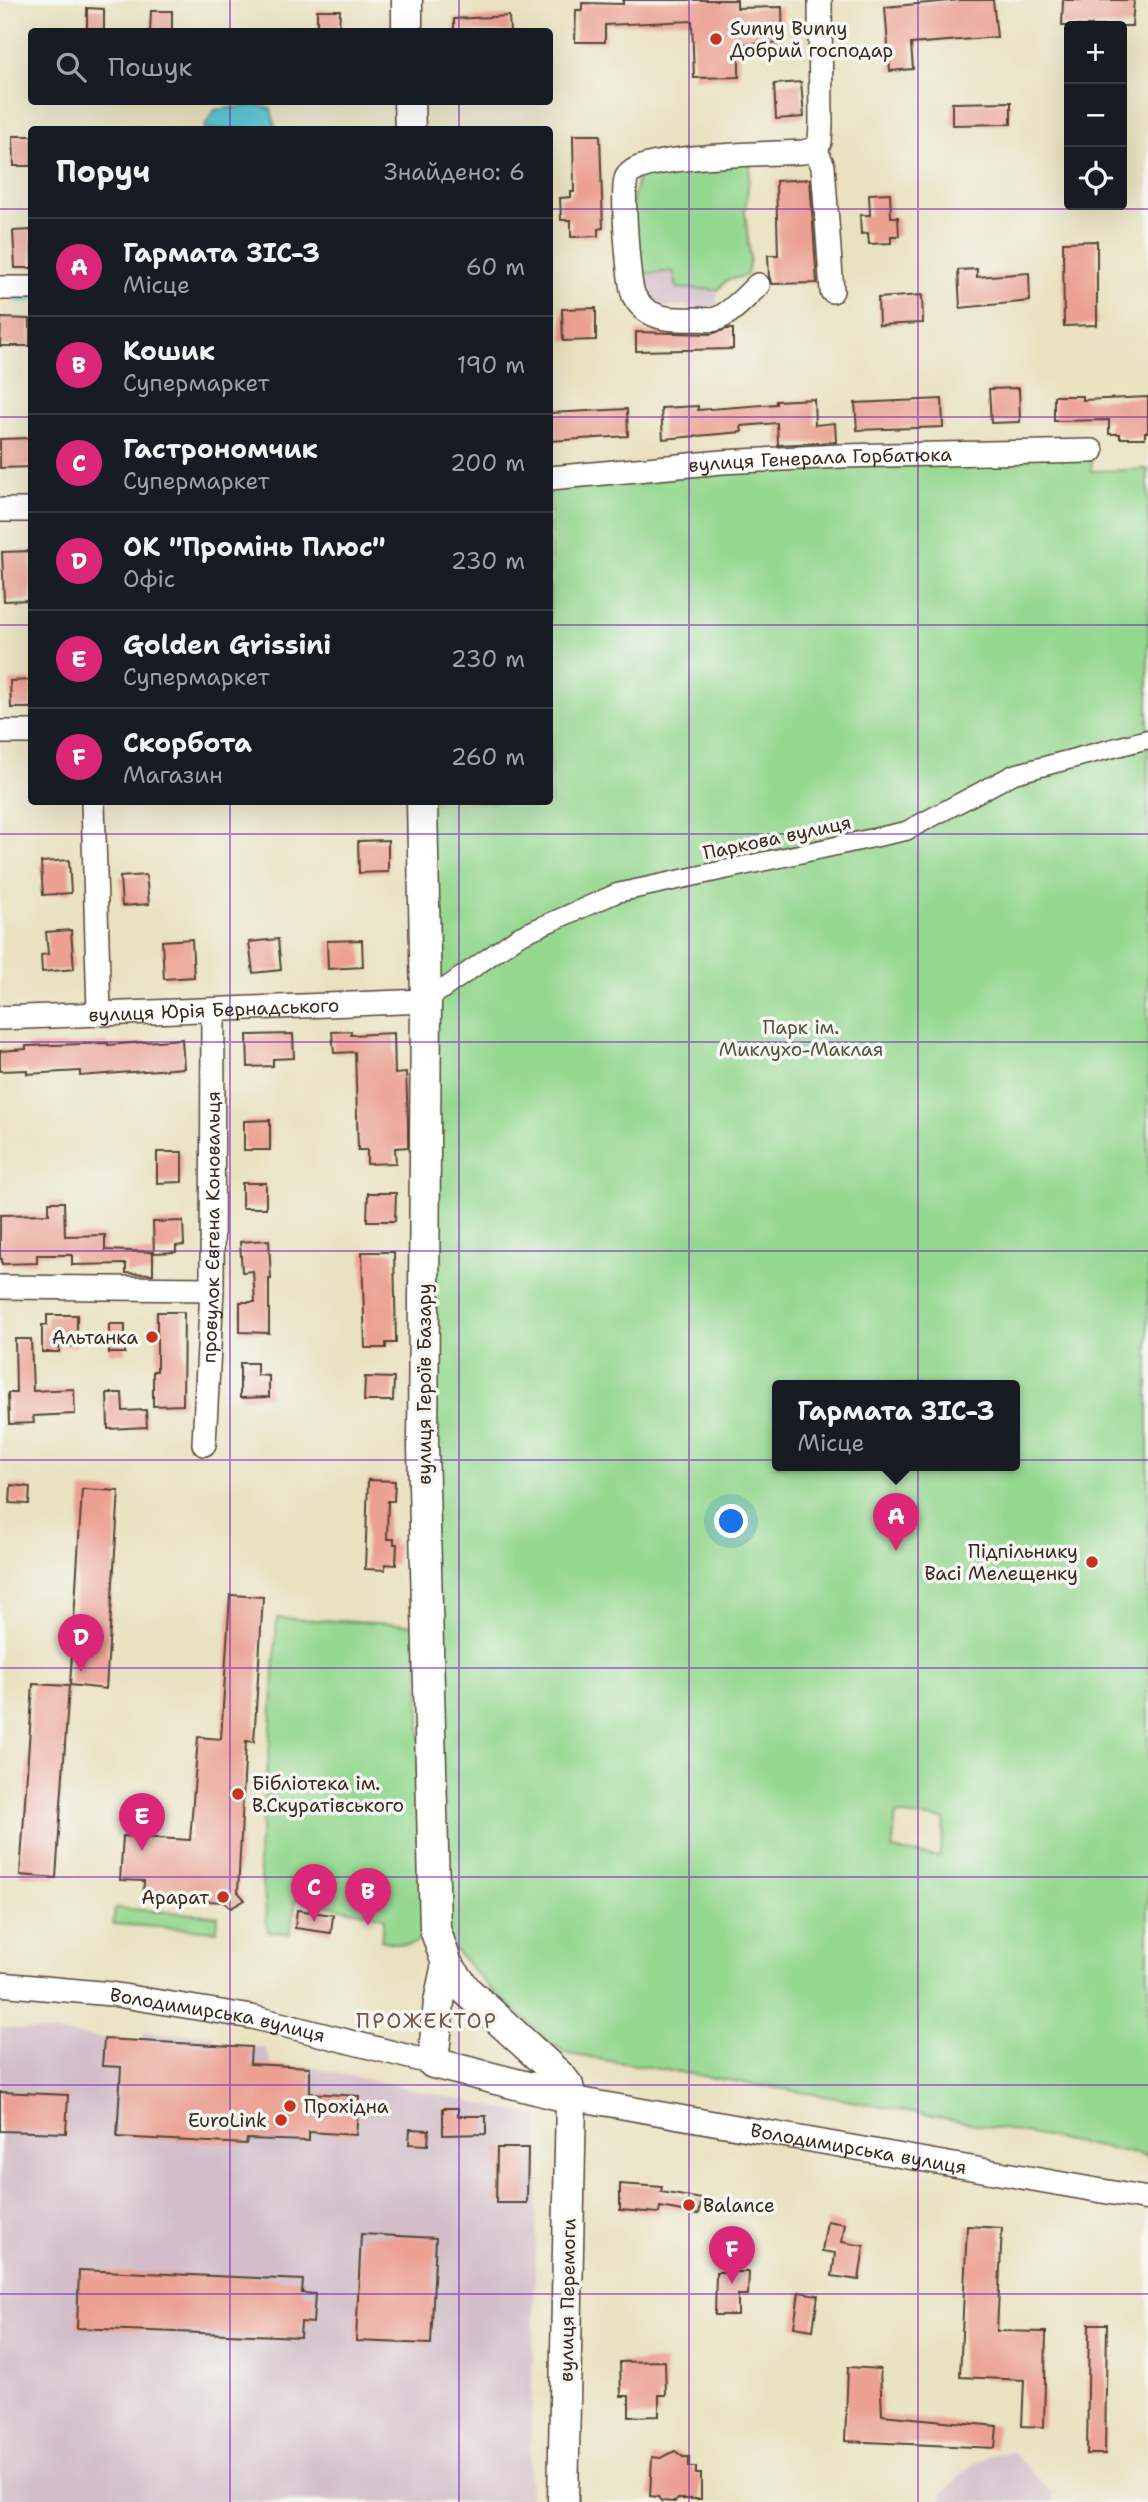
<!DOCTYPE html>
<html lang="uk">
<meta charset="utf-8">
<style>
:root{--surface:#171b24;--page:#242831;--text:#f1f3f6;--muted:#9ea1a6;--line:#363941;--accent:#db2777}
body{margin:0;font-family:"Shantell Sans",sans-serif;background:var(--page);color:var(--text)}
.controls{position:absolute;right:21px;top:21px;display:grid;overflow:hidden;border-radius:7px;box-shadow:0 7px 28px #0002}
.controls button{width:63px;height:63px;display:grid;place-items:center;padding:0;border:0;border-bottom:2px solid var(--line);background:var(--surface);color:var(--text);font:35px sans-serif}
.you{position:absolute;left:732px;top:1522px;width:24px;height:24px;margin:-18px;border:5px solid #fff;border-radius:50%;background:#1a73e8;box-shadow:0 0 0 10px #1a73e833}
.badge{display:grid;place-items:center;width:46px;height:46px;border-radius:50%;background:var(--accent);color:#fff;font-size:23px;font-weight:700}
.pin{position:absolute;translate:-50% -58px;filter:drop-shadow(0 2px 4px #0008)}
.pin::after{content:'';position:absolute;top:37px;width:24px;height:21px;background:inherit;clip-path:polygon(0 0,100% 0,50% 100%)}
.popup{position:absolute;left:772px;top:1380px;width:248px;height:91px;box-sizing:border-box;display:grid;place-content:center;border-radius:7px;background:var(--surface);filter:drop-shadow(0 2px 5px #0005);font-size:23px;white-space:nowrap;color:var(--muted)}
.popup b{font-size:26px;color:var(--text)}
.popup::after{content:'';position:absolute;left:50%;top:100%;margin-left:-14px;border:14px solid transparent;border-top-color:var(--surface)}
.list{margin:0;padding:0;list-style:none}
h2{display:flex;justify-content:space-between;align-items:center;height:91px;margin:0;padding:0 28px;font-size:30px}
h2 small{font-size:23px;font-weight:400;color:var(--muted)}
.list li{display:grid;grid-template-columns:46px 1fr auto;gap:21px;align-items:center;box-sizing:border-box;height:98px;padding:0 28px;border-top:2px solid var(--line)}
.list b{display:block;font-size:26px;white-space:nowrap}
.list p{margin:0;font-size:23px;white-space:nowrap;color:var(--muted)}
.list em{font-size:23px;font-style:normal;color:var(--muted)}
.icon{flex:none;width:38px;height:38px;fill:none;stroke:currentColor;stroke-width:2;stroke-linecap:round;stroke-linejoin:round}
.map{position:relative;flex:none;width:1148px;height:2502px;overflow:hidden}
.search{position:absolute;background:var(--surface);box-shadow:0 7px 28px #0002;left:28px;top:28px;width:525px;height:77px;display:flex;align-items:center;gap:18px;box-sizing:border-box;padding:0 24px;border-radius:7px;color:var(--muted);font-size:26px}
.panel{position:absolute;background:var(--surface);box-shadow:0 7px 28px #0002;left:28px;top:126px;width:525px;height:679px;border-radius:7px}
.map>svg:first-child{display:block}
.industrial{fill:#d2bdc8}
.green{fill:#95d890;stroke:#688157;stroke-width:2;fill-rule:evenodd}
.water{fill:#5dc9d6;stroke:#4c7a7a;stroke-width:2}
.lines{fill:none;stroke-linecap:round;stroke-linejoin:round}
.stream{stroke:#5dc9d6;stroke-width:6}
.building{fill:#eba092}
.pedestrian-casing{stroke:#554536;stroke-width:21}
.minor-casing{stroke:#554536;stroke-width:26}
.tertiary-casing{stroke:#554536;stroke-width:33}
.pedestrian{stroke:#fff;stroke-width:18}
.minor{stroke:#fff;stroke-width:23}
.tertiary{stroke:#fff;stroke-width:30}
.grid{fill:none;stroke:#7b2cbf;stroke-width:2;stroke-opacity:0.55}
.poi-dot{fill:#c8321e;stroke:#f6f6f2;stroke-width:2.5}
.labels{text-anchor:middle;stroke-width:7;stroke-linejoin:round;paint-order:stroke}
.poi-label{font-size:19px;fill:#3b2a1e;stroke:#f6f6f2;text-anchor:start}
.street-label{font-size:19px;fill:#3b2a1e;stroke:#f6f6f2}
.park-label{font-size:19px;fill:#52563a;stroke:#f6f6f2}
.neighbourhood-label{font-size:21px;letter-spacing:2px;fill:#795347;stroke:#f6f6f2}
</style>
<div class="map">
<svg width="1148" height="2502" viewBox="0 0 1148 2502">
<rect width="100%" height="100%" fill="#f6f6f2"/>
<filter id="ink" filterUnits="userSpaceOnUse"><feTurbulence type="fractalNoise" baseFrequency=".0143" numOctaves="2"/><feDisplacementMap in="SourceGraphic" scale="14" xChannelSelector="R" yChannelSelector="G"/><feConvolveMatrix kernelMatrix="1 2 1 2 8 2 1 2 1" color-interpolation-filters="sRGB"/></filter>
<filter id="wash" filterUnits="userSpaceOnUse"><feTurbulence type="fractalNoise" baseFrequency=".00686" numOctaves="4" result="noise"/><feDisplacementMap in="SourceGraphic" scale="28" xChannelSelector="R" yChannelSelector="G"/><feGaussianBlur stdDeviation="1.57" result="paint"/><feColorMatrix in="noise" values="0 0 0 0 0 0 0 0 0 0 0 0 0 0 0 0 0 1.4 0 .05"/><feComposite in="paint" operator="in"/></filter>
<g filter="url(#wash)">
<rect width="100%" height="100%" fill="#e9e1bf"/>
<g class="industrial">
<path d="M 673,271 L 677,288 L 718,290 L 716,309 L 681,306 L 655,308 L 648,302 L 637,275 Z"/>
<path d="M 0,2027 L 142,2042 L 143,2032 L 214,2035 L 214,2045 L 265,2048 L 272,2065 L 310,2067 L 539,2117 L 529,2502 L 0,2502 Z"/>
<path d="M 1012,2452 L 1052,2493 L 1053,2502 L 943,2502 L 941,2494 L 972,2465 L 993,2454 Z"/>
</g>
<g class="green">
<path d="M 751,160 L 745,212 L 750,258 L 747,275 L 726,281 L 718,290 L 677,288 L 673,271 L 637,275 L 631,211 L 638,176 Z"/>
<path d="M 1092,451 L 1091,471 L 1148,469 L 1148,2156 L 819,2095 L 568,2054 L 551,2043 L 485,1983 L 435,1928 L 422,802 L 550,802 L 550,478 ZM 777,1385 L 1015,1385 L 1015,1465 L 777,1465 ZM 896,1814 L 945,1820 L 939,1857 L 892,1850 Z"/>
<path d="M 277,1618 L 417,1625 L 426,1933 C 414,1951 399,1944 381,1940 L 385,1917 L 296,1899 L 290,1934 L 268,1932 L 264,1892 L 258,1862 L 270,1743 Z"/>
<path d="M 115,1908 L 218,1916 L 217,1931 L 113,1924 Z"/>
</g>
<path class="water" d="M 257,105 L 271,109 L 275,126 L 273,129 L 205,129 L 204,127 L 215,110 Z"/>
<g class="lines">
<path class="stream" d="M 17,300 L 32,300"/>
</g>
<g id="blocks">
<g class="building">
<path d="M 623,0 L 737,0 L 737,8 L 782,7 L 783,43 L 739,44 L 739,77 L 694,78 L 692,21 L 605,25 L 605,42 L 575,42 L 576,10 L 582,10 L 582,3 L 623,4 Z"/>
<path d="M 961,0 L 993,0 L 997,37 L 911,44 L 913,69 L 890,71 L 885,7 Z"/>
<path d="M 1063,0 L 1134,0 L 1132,26 L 1062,26 Z"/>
<path d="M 87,8 L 104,9 L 104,32 L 87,32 Z"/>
<path d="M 317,10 L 340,10 L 339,32 L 317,32 Z"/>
<path d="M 151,11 L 172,11 L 172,32 L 150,32 Z"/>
<path d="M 509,16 L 510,32 L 454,32 L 454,19 Z"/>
<path d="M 801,82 L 804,117 L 776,119 L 774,84 Z"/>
<path d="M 1011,102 L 1011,124 L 952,125 L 952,103 Z"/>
<path d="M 573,135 L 600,135 L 603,228 L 598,229 L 598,236 L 571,237 L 571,220 L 561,220 L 560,198 L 571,197 L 571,192 L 574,192 Z"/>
<path d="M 13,136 L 32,136 L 32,166 L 14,166 Z"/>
<path d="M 810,179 L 817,283 L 772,284 L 769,276 L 768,255 L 778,255 L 776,181 Z"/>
<path d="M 890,193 L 891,217 L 898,217 L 899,236 L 891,236 L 891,243 L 869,244 L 868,233 L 861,234 L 860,215 L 870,215 L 869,194 Z"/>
<path d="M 32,230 L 32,268 L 15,268 L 13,231 Z"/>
<path d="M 1097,241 L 1097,325 L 1064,326 L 1063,242 Z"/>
<path d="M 977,269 L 977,277 L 1029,273 L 1030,301 L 960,308 L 958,270 Z"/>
<path d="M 922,295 L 923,323 L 879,325 L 878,298 Z"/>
<path d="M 596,308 L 596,340 L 563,341 L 562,309 Z"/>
<path d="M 1,318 L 30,319 L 30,346 L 0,346 Z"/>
<path d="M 727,329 L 733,329 L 733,349 L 636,351 L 636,332 L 711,334 Z"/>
<path d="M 1019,388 L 1020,422 L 991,423 L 989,389 Z"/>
<path d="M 1054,396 L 1083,396 L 1083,400 L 1148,397 L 1148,432 L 1145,432 L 1145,438 L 1120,438 L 1120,434 L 1109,434 L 1109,420 L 1054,421 Z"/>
<path d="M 814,399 L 815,425 L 835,423 L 836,442 L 778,445 L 777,423 L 741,426 L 742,432 L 663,439 L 661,408 L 698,406 L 698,410 L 776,404 L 776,401 Z"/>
<path d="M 942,399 L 943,427 L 857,430 L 855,403 Z"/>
<path d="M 627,409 L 628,436 L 550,441 L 550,413 Z"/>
<path d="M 31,438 L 32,467 L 0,468 L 0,439 Z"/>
<path d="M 32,551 L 31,600 L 4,601 L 2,552 Z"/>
<path d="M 32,680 L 32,708 L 11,708 L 10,681 Z"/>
<path d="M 388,840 L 388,872 L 359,873 L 358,841 Z"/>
<path d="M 69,860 L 71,893 L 43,895 L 41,862 Z"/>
<path d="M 146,875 L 149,904 L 122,906 L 120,877 Z"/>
<path d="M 71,930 L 74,969 L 42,972 L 41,955 L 48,954 L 46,932 Z"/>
<path d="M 192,939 L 194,977 L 164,979 L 162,941 Z"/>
<path d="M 278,939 L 281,970 L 253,973 L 249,942 Z"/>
<path d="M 362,940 L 363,967 L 328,969 L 327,941 Z"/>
<path d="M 351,1031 L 351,1035 L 394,1033 L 395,1074 L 406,1073 L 408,1122 L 408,1147 L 395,1148 L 396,1163 L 367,1164 L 367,1150 L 358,1150 L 355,1052 L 334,1053 L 332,1032 Z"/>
<path d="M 293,1034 L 294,1058 L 273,1059 L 273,1066 L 248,1067 L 247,1035 Z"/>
<path d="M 182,1039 L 184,1068 L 80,1076 L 80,1071 L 27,1074 L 27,1070 L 0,1071 L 0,1051 L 26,1049 L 26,1046 L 108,1043 L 108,1045 Z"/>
<path d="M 270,1120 L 270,1150 L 244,1150 L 244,1121 Z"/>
<path d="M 157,1152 L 182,1152 L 182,1182 L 157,1183 Z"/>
<rect x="242" y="1183" width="24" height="25"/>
<path d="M 368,1193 L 396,1193 L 395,1221 L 367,1221 Z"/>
<path d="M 49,1202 L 64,1202 L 65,1236 L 105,1235 L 105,1250 L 153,1252 L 153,1274 L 126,1273 L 126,1264 L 72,1265 L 72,1255 L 37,1255 L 37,1263 L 2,1264 L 2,1259 L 0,1259 L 0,1215 L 49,1214 Z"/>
<path d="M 183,1221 L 184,1245 L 176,1246 L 176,1252 L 154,1253 L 153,1222 Z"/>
<path d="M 269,1240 L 271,1279 L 269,1279 L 269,1333 L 240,1332 L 240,1302 L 255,1302 L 253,1271 L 242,1272 L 240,1242 Z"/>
<path d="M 362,1252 L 394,1252 L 396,1343 L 386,1343 L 386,1348 L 365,1348 Z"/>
<path d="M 157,1312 L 184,1312 L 183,1405 L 153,1406 L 153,1371 L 157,1371 Z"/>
<path d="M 47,1315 L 77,1315 L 77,1346 L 59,1346 L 59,1352 L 42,1352 L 42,1325 L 47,1325 Z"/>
<rect x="109" y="1324" width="16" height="29"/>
<path d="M 15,1339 L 31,1339 L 33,1391 L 74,1389 L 75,1414 L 33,1416 L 34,1423 L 9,1424 L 8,1393 L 16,1393 Z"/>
<path d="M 240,1363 L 257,1363 L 257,1375 L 269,1376 L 269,1397 L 240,1398 Z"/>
<path d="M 365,1377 L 394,1378 L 393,1401 L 364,1401 Z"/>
<path d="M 107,1393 L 122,1393 L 123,1411 L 146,1410 L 147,1427 L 108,1429 Z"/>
<path d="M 368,1480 L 395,1481 L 394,1501 L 388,1501 L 387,1539 L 394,1539 L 394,1544 L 397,1544 L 396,1565 L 385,1564 L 385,1570 L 365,1569 Z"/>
<path d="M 11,1485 L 30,1487 L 29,1504 L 10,1503 Z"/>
<path d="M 82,1489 L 119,1491 L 106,1689 L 70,1685 Z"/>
<path d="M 230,1595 L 263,1597 L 254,1742 L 246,1741 L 238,1892 L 245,1900 L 231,1908 L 223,1902 L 143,1897 L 144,1881 L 120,1880 L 123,1836 L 190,1840 L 198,1737 L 221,1739 Z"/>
<path d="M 33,1684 L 69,1686 L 56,1878 L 20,1875 Z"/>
<path d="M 297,1910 L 333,1915 L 331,1933 L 295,1928 Z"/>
<path d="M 104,2039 L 251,2047 L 250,2064 L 310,2067 L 310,2093 L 359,2096 L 356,2135 L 309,2132 L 309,2141 L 247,2139 L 246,2144 L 117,2137 L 121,2067 L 102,2066 Z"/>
<path d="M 0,2092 L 68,2095 L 66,2133 L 0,2131 Z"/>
<path d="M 443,2108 L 458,2108 L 458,2116 L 486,2116 L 486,2134 L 443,2135 Z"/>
<path d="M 410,2129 L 429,2130 L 428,2145 L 409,2144 Z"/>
<path d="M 497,2148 L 528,2148 L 527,2203 L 496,2203 Z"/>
<path d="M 620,2184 L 662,2187 L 661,2192 L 702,2199 L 699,2214 L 660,2207 L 659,2213 L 620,2210 Z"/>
<path d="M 827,2221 L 845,2224 L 842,2242 L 864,2246 L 859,2280 L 832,2276 L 835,2253 L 822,2251 Z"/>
<path d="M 967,2226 L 1002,2228 L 997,2331 L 1046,2332 L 1044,2427 L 1022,2426 L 1024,2380 L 960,2377 Z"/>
<path d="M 361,2234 L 436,2238 L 431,2344 L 356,2341 Z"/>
<path d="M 79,2270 L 303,2280 L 302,2293 L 315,2294 L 313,2323 L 301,2322 L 300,2337 L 77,2328 Z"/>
<path d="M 716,2272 L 749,2272 L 748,2295 L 738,2295 L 738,2315 L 715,2315 Z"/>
<path d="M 799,2292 L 818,2295 L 813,2330 L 794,2327 Z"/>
<path d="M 1089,2324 L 1107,2324 L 1105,2454 L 1087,2454 Z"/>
<path d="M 665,2361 L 666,2395 L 659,2395 L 659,2416 L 629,2417 L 629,2396 L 621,2396 L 620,2362 Z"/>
<path d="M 848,2367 L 880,2369 L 882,2415 L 997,2426 L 995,2448 L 845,2441 Z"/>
<path d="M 675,2451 L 683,2457 L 689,2457 L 689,2467 L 696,2467 L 696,2474 L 701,2474 L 701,2499 L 678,2499 L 675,2502 L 661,2501 L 658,2497 L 650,2496 L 652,2457 L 661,2458 Z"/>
</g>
</g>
</g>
<g filter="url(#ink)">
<use href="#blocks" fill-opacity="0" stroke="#554536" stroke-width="2"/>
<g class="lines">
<g class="pedestrian-casing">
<path id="pedestrian" d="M 426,1001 L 519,936 L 617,893 L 906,831 L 1014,774 L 1148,739"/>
</g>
<g class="minor-casing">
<g id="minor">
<path d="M 815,149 L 820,142 L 821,124 L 820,0"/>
<path d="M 758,285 C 746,296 731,314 716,319 C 710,321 701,319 695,319 C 671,320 647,320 634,296 C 628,283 622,192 626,179 C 627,175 630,173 633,171 C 657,155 770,154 803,152 L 815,149 L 823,166 L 832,291"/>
<path d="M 0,288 L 32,288"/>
<path id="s1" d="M 550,478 L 722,462 L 840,456 L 1092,451"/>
<path d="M 0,510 L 32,510"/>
<path d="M 0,732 L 32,732"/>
<path d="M 93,802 L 99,1013"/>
<path id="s2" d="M 0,1018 L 426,1001"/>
<path d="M 0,1287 L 212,1289"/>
<path id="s3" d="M 204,1444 L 212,1289 L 213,1010"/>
<path id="s4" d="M 0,1984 L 111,1994 L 252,2017 L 433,2063"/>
<path id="s5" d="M 571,2098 L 1148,2199"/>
</g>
</g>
<g class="tertiary-casing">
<g id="tertiary">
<path d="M 407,0 L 407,32"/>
<path d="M 409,102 L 410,130"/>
<path d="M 422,802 L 426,1001 L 423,1446 L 435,1929 L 447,1964 L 467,1991 L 561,2077 L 568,2086 L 571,2098 L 563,2502"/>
<path d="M 447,1964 L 439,2002 L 433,2063 L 571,2098"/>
</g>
</g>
<use href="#pedestrian" class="pedestrian"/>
<use href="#minor" class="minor"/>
<use href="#tertiary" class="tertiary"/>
</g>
</g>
<path class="grid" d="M 230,0 L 230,32M 459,0 L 459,32M 689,0 L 689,2502M 918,0 L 918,2502M 230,102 L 230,130M 459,102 L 459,130M 0,209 L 32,209M 550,209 L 1148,209M 0,417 L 32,417M 550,417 L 1148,417M 0,625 L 32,625M 550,625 L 1148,625M 230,802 L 230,2502M 459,802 L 459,2502M 0,834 L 1148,834M 0,1042 L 1148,1042M 0,1251 L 1148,1251M 0,1460 L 1148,1460M 0,1668 L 1148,1668M 0,1877 L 1148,1877M 0,2085 L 1148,2085M 0,2294 L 1148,2294"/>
<g class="poi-dot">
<circle cx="716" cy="39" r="7"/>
<circle cx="152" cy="1337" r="7"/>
<circle cx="1092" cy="1562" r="7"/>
<circle cx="238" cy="1794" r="7"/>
<circle cx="223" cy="1897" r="7"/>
<circle cx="290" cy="2106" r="7"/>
<circle cx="281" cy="2120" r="7"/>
<circle cx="689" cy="2205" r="7"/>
</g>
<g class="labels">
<g class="poi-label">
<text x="730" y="35">Sunny Bunny<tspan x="730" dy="22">Добрий господар</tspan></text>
<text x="138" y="1344" text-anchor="end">Альтанка</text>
<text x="1078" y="1558" text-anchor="end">Підпільнику<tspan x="1078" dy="22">Васі Мелещенку</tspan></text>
<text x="252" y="1790">Бібліотека ім.<tspan x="252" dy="22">В.Скуратівського</tspan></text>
<text x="209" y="1904" text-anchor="end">Арарат</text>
<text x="304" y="2113">Прохідна</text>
<text x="267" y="2127" text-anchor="end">EuroLink</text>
<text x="703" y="2212">Balance</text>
</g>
<g class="street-label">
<text dy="7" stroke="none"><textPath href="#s1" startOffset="271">вулиця Генерала Горбатюка</textPath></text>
<text transform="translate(777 837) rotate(-12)" y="7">Паркова вулиця</text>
<text dy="7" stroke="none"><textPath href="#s2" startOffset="214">вулиця Юрія Бернадського</textPath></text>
<text dy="7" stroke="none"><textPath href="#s3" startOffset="217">провулок Євгена Коновальця</textPath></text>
<text transform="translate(424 1384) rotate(-90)" y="7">вулиця Героїв Базару</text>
<text dy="7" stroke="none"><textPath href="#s4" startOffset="220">Володимирська вулиця</textPath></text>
<text dy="7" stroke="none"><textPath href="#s5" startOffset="292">Володимирська вулиця</textPath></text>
<text transform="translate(567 2300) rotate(-89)" y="7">вулиця Перемоги</text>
</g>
<g class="park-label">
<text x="801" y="1034">Парк ім.<tspan x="801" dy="22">Миклухо-Маклая</tspan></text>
</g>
<g class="neighbourhood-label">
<text x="427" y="2028">ПРОЖЕКТОР</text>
</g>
</g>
</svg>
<div class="controls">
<button>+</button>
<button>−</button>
<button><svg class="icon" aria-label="locate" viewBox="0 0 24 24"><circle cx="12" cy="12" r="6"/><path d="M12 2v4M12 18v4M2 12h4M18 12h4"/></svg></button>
</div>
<div class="you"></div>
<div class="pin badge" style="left:896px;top:1551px">A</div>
<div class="popup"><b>Гармата ЗІС-3</b>Місце</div>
<div class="pin badge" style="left:368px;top:1926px">B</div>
<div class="pin badge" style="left:314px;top:1922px">C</div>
<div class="pin badge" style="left:81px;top:1672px">D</div>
<div class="pin badge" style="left:142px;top:1851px">E</div>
<div class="pin badge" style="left:732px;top:2284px">F</div>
<div class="search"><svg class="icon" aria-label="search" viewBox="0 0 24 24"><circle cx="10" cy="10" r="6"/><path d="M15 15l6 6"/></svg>Пошук</div>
<section class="panel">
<h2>Поруч<small>Знайдено: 6</small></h2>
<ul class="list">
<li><span class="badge">A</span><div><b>Гармата ЗІС-3</b><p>Місце</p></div><em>60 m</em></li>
<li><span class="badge">B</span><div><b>Кошик</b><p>Супермаркет</p></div><em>190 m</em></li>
<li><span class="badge">C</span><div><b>Гастрономчик</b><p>Супермаркет</p></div><em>200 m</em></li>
<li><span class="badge">D</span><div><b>ОК &quot;Промінь Плюс&quot;</b><p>Офіс</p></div><em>230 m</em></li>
<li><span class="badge">E</span><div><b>Golden Grissini</b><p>Супермаркет</p></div><em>230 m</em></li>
<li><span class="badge">F</span><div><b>Скорбота</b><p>Магазин</p></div><em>260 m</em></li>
</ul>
</section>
</div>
